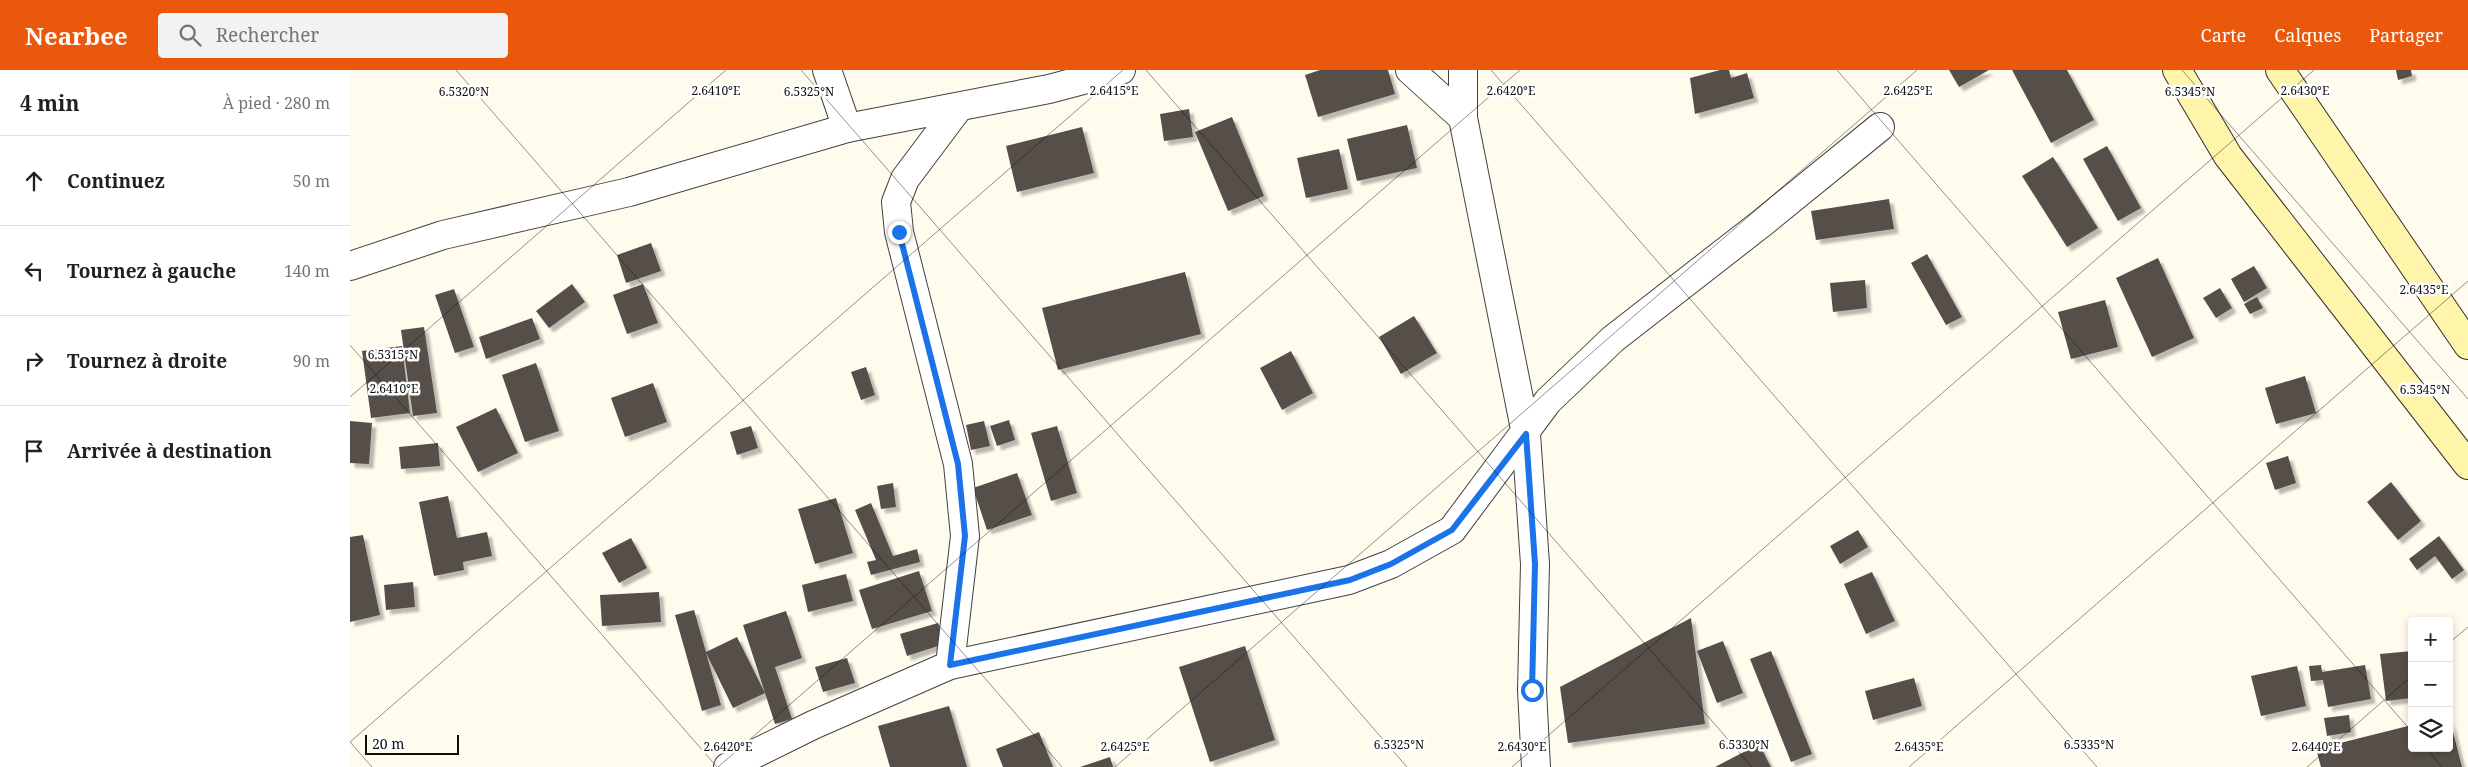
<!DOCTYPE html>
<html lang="fr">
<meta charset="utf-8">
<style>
:root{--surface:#fff;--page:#f2f2f2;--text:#202124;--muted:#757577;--line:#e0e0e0;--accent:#ea580c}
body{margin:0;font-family:"Noto Serif",serif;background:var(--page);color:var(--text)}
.controls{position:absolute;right:15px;bottom:15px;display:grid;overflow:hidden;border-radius:5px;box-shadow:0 2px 8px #0003}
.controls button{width:45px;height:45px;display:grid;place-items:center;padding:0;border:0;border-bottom:1px solid var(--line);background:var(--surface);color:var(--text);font:25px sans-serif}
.scale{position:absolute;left:15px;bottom:12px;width:94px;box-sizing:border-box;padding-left:5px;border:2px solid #0e0e0e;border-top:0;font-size:14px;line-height:18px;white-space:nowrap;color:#0e0e0e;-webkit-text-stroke:4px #fff;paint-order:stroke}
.stop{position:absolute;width:15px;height:15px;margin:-11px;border:4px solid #1a73e8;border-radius:50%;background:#fff}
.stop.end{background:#1a73e8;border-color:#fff;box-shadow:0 1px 5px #0008}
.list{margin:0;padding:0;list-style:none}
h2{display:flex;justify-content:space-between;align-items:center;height:65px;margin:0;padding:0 20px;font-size:21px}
h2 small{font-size:16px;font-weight:400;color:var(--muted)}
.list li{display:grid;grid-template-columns:32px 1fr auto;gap:15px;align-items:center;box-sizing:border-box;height:90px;padding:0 20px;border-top:1px solid var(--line)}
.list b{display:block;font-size:19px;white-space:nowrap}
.list em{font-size:16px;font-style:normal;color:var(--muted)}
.icon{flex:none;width:28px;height:28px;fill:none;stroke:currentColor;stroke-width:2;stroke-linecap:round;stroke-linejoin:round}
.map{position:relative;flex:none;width:2118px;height:697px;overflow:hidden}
header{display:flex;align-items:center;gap:30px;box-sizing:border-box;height:70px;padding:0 25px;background:var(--accent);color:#fff}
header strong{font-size:24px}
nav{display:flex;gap:28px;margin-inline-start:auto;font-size:18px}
.search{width:350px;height:45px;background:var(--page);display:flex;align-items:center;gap:12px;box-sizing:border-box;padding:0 18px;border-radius:5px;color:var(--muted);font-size:19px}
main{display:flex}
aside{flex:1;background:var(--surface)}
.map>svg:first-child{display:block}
.building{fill:#564f4a;filter:url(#shadow)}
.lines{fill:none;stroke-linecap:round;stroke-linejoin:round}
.minor-casing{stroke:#414141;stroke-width:30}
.tertiary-casing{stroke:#414141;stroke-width:30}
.secondary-casing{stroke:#303030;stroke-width:30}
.minor{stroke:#fff;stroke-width:28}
.tertiary{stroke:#fff;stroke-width:28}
.secondary{stroke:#fef5aa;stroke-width:28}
.route{stroke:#1a73e8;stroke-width:6}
.ticks{fill:none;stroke:#0e0e0e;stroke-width:1;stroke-opacity:0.45}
.ticks-label{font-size:12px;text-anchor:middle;fill:#0e0e0e;stroke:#fff;stroke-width:5;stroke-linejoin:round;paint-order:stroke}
</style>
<header>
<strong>Nearbee</strong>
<div class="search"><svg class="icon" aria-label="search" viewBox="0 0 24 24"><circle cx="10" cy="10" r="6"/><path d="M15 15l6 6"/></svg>Rechercher</div>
<nav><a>Carte</a><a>Calques</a><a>Partager</a></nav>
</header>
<main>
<aside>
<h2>4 min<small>À pied · 280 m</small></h2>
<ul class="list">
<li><svg class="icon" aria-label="ahead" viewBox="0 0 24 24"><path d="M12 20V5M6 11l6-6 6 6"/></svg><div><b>Continuez</b></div><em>50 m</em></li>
<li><svg class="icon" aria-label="left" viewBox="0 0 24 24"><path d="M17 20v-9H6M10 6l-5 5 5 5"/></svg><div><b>Tournez à gauche</b></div><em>140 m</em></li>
<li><svg class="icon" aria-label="right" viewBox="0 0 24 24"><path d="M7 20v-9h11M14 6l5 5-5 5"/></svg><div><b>Tournez à droite</b></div><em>90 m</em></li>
<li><svg class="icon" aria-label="arrive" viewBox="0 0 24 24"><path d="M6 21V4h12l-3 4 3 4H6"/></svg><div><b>Arrivée à destination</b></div></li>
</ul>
</aside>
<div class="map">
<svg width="2118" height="697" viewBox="0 0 2118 697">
<defs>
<filter id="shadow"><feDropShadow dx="4.5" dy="4.5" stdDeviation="1" flood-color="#0004"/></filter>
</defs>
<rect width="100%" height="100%" fill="#fffcee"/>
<g class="building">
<path d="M 970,0 L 1038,0 L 1045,24 L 968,47 L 955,5 Z"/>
<path d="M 1370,0 L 1379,0 L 1381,8 L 1397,3 L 1404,28 L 1345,44 L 1340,8 Z"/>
<path d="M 1599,0 L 1639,0 L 1609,17 Z"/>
<path d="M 1662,0 L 1717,0 L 1744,50 L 1701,73 Z"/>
<path d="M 2046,0 L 2061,0 L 2062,6 L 2048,10 Z"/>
<path d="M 839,39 L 843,67 L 814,71 L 810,44 Z"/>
<path d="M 882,47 L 914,126 L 878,141 L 845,62 Z"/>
<path d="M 1057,55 L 1067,98 L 1007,111 L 997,69 Z"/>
<path d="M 732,57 L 744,103 L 667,122 L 656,76 Z"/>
<path d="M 1757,76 L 1791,138 L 1768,151 L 1733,89 Z"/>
<path d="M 989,79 L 998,119 L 956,128 L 947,88 Z"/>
<path d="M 1703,87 L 1748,158 L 1717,177 L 1672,106 Z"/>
<path d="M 1539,129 L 1544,159 L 1466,170 L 1461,141 Z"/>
<path d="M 301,173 L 311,201 L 276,213 L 267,185 Z"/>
<path d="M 1577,184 L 1612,247 L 1596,255 L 1561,193 Z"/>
<path d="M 1808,188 L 1844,268 L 1802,287 L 1766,208 Z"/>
<path d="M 1904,196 L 1917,218 L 1894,232 L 1881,209 Z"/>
<path d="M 835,202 L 851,264 L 708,300 L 692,238 Z"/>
<path d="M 1515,210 L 1517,238 L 1483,242 L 1480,213 Z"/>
<path d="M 222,214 L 235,232 L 199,258 L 186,241 Z"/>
<path d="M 293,214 L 308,253 L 277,264 L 263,225 Z"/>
<path d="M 1870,218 L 1882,238 L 1866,248 L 1853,228 Z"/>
<path d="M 104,219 L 124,277 L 105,283 L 85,225 Z"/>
<path d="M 1907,227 L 1913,238 L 1900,244 L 1894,234 Z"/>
<path d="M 1755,230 L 1768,277 L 1721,289 L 1708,242 Z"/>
<path d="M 1064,246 L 1087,283 L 1051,304 L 1029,267 Z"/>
<path d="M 182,248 L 190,269 L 136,289 L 129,267 Z"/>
<path d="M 74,257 L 87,343 L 63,346 L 51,260 Z"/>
<path d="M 52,276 L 60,343 L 21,348 L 12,281 Z"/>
<path d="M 941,281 L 963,323 L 932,340 L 910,298 Z"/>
<path d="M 186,293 L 209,361 L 175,372 L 152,305 Z"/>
<path d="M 516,297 L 525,325 L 511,330 L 501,302 Z"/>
<path d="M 1955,306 L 1966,343 L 1926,354 L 1915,318 Z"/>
<path d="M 303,313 L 317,352 L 275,367 L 261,328 Z"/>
<path d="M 146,338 L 168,383 L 128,402 L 106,357 Z"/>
<path d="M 659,350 L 665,370 L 647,376 L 640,356 Z"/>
<path d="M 0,351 L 22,353 L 19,394 L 0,393 Z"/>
<path d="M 634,351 L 640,376 L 621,380 L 616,355 Z"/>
<path d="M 401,356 L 408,378 L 387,385 L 380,362 Z"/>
<path d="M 707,356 L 727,423 L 701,431 L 681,363 Z"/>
<path d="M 88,373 L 90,396 L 51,399 L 49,377 Z"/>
<path d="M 1938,386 L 1946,413 L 1925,420 L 1916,393 Z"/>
<path d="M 667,403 L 682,445 L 637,460 L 623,418 Z"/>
<path d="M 2041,412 L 2071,451 L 2048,470 L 2017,432 Z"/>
<path d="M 543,413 L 546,437 L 531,439 L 527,416 Z"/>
<path d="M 98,426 L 107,468 L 137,462 L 142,486 L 113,492 L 114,500 L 84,506 L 69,432 Z"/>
<path d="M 486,428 L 503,483 L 465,494 L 448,439 Z"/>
<path d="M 521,433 L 543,486 L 567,479 L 570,492 L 521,505 L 517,492 L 526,490 L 505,440 Z"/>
<path d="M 1508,460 L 1518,477 L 1490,494 L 1480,476 Z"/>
<path d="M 13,465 L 30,545 L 0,552 L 0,467 Z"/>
<path d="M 2089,466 L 2114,500 L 2102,509 L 2085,486 L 2067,500 L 2059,489 Z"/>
<path d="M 281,468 L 297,498 L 269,513 L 252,483 Z"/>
<path d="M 569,501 L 582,541 L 522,559 L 509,520 Z"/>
<path d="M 1522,502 L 1545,551 L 1516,564 L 1494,514 Z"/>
<path d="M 496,504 L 503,531 L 458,542 L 452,515 Z"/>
<path d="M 63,512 L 65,537 L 36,540 L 34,515 Z"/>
<path d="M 309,522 L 311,552 L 252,556 L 250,525 Z"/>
<path d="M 344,540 L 356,582 L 387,567 L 415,623 L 383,638 L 356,583 L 371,635 L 352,641 L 325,545 Z"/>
<path d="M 436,541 L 452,588 L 425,597 L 442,649 L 425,654 L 393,555 Z"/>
<path d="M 1341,548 L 1355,654 L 1218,673 L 1210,617 Z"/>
<path d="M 588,553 L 594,574 L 557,586 L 550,564 Z"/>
<path d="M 1373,571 L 1393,623 L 1367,633 L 1347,581 Z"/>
<path d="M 895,576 L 925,670 L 860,692 L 829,597 Z"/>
<path d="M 1421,581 L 1462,684 L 1441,692 L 1400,589 Z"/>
<path d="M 2062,581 L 2062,628 L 2036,631 L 2030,584 Z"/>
<path d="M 497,588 L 505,613 L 473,622 L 465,597 Z"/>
<path d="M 1971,595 L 1972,602 L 2015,595 L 2021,629 L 1978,637 L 1973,610 L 1961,611 L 1959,596 Z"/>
<path d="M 1947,596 L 1956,636 L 1911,646 L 1901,606 Z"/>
<path d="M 1564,608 L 1572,636 L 1523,650 L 1515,621 Z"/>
<path d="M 599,636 L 617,697 L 540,697 L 528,656 Z"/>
<path d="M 1999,645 L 2001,662 L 1977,666 L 1974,648 Z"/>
<path d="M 2100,650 L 2112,697 L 1971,697 L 1966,679 L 2062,655 L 2062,678 L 2099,678 Z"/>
<path d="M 689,662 L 703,697 L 653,697 L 646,679 Z"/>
<path d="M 1409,674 L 1421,697 L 1365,697 Z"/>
<path d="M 760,687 L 763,697 L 730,697 Z"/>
</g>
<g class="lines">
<g class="minor-casing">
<g id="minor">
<path d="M 477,0 L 497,58"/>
<path d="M 1060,0 L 1113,48"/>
<path d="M 1113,0 L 1113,48 L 1176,364 L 1185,494 L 1182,620 L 1186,697"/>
<path d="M 600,595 L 615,466 L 608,394 L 549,162 L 546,132 L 555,109 L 609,37"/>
<path d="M 378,697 L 463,655 L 600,595 L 999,510 L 1041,494 L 1102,460 L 1198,331 L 1263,269 L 1412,153 L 1530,57"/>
</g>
</g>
<g class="tertiary-casing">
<path id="tertiary" d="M 0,196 L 93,165 L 279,122 L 497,58 L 699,19 L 771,0"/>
</g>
<g class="secondary-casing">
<g id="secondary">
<path d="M 1827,0 L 1878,86 L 2118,395"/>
<path d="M 1930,0 L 2118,275"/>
</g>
</g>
<use href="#minor" class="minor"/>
<use href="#tertiary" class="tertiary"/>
<use href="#secondary" class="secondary"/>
</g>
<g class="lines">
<path class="route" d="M 549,162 L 608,394 L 615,466 L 600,595 L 1000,510 L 1041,494 L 1102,460 L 1176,364 L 1185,494 L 1182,620"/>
</g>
<path class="ticks" d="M 106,0 L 712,697M 451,0 L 1057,697M 796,0 L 1402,697M 1141,0 L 1747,697M 1487,0 L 2062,662M 1832,0 L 2118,329M 0,275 L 367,697M 0,327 L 376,0M 2099,573 L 2118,557M 0,672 L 773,0M 0,672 L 22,697M 2076,678 L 2092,697M 368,697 L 1170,0M 765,697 L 1567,0M 1162,697 L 1964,0M 1559,697 L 2118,211M 1957,697 L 2062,606"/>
<g class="ticks-label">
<text x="366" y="25">2.6410°E</text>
<text x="764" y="25">2.6415°E</text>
<text x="1161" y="25">2.6420°E</text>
<text x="1558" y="25">2.6425°E</text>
<text x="1955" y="25">2.6430°E</text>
<text x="114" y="26">6.5320°N</text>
<text x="459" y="26">6.5325°N</text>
<text x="1840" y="26">6.5345°N</text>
<text x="2074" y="224">2.6435°E</text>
<text x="43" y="289">6.5315°N</text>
<text x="44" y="323">2.6410°E</text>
<text x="2075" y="324">6.5345°N</text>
<text x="1049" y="679">6.5325°N</text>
<text x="1394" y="679">6.5330°N</text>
<text x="1739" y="679">6.5335°N</text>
<text x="378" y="681">2.6420°E</text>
<text x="775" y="681">2.6425°E</text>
<text x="1172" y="681">2.6430°E</text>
<text x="1569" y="681">2.6435°E</text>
<text x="1966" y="681">2.6440°E</text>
</g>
</svg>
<div class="controls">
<button>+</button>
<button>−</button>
<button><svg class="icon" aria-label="layers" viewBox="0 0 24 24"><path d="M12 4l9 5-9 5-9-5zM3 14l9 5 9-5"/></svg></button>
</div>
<div class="scale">20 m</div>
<div class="stop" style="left:1182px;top:620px"></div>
<div class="stop end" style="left:549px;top:162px"></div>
</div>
</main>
